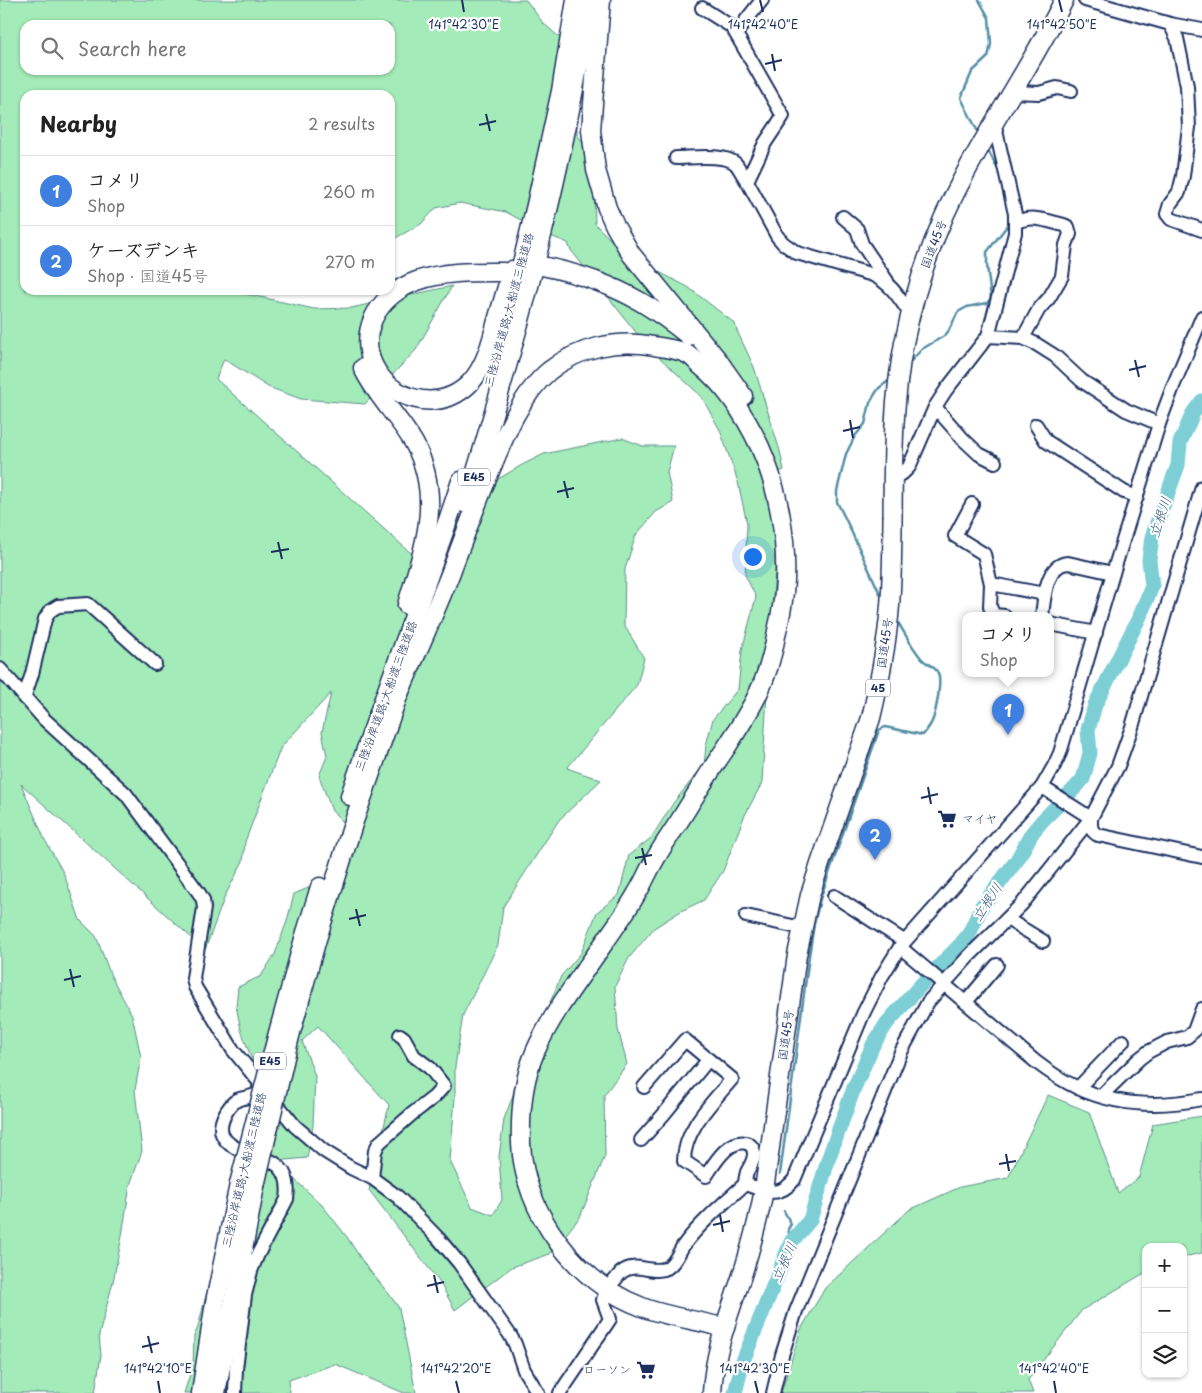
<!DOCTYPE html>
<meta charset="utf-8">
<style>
:root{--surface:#fff;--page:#f6f6f6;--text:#222;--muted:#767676;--line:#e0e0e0;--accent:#111827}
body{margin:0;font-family:"Playpen Sans","Klee One",sans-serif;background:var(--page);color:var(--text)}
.controls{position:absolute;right:15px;bottom:15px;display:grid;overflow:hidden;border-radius:10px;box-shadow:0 1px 4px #0004}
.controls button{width:45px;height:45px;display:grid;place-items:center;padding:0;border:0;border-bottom:1px solid var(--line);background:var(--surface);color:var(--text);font:25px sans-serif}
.you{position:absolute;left:752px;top:556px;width:18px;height:18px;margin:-12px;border:4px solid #fff;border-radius:50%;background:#1a73e8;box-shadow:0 0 0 8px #1a73e833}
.badge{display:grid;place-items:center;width:32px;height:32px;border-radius:50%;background:var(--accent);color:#fff;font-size:16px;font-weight:700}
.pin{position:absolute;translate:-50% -41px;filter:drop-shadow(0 1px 2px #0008)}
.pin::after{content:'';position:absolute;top:26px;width:18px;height:15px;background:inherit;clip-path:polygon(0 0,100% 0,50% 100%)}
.popup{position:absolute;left:962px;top:612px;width:92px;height:65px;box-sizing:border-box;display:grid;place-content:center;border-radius:10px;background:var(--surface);filter:drop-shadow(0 1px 4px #0005);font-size:16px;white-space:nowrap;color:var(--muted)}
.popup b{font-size:19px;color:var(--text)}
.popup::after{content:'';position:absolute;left:50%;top:100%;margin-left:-10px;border:10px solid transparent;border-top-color:var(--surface)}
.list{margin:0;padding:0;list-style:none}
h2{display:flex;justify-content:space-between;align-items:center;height:65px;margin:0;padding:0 20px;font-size:21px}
h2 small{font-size:16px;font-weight:400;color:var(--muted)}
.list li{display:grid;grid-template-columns:32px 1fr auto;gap:15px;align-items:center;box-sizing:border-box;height:70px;padding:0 20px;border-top:1px solid var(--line)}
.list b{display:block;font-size:19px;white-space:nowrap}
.list p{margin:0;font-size:16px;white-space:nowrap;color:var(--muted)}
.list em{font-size:16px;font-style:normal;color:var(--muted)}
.icon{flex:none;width:28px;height:28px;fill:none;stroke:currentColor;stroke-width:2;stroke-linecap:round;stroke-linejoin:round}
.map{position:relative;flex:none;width:1202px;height:1393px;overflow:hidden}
.search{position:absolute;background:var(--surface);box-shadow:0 1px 4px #0004;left:20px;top:20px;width:375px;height:55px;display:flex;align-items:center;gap:12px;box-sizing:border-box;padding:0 18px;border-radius:15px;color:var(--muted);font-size:19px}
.panel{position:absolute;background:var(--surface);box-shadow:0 1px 4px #0004;left:20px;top:90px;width:375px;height:205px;border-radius:15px}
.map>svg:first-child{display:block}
.green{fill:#a3ebb8;stroke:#5f8d8b;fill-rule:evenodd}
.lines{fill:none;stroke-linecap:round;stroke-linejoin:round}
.stream{stroke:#568ea5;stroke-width:2.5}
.river{stroke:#7dced5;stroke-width:15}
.minor-casing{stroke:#1b2f5e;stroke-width:16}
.highway-casing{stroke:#1b2f5e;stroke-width:21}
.minor{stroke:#fff;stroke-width:12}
.highway{stroke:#fff;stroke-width:18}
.highway-bridge-casing{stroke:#1b2f5e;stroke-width:21;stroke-linecap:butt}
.highway-bridge{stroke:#fff;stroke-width:18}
.ticks{fill:none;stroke:#1b2f5e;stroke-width:2}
.labels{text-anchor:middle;stroke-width:4.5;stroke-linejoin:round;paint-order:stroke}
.shield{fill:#fff;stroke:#5f6d8e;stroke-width:1}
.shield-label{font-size:11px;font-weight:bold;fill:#1b2f5e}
.street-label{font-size:12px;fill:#1b2f5e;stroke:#fff}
.poi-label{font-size:12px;fill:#1b2f5e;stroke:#fff;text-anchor:start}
.water-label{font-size:14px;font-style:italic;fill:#385f82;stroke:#fff}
.ticks-label{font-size:12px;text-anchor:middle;fill:#1b2f5e;stroke:#fff;stroke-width:4.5;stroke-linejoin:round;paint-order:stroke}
</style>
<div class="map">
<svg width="1202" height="1393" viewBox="0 0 1202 1393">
<rect width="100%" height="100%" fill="#fff"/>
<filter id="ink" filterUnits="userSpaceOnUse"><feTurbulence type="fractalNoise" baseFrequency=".02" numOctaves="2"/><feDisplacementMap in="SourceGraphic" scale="10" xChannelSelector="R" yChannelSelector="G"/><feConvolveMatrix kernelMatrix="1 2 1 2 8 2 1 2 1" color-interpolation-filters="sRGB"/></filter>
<g filter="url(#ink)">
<g class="green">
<path d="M 0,0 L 526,0 L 543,23 L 566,43 L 577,103 L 577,134 L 595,162 L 594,187 L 595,224 L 626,255 L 688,287 L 733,322 L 754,367 L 780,451 L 784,470 L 763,478 L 771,512 L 775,541 L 775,573 L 772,606 L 762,783 L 744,817 L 723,871 L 704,900 L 681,911 L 654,928 L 629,958 L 615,986 L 618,1029 L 627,1064 L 604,1095 L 605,1156 L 580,1217 L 550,1254 L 512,1267 L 455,1310 L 440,1283 L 369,1190 L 389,1105 L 318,1026 L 302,1041 L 315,1076 L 313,1126 L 307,1158 L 275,1161 L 322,1205 L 347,1237 L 365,1265 L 389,1294 L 399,1308 L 416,1393 L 404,1393 L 335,1364 L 289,1380 L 290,1393 L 184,1393 L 193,1365 L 194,1336 L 198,1327 L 215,1260 L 243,1217 L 263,1194 L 265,1172 L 256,1071 L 241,1030 L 236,1006 L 238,987 L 261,976 L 275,954 L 287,921 L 294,894 L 322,882 L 334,879 L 354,857 L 351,838 L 342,821 L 332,811 L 319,776 L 327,756 L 322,732 L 331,693 L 281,747 L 245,842 L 243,861 L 225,896 L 205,950 L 21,784 L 45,840 L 64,874 L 80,920 L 96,936 L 111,976 L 132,1015 L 141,1057 L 135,1090 L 142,1151 L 130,1185 L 122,1236 L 113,1282 L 99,1335 L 101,1355 L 95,1393 L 0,1393 ZM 25,25 L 390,25 L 390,70 L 25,70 ZM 25,95 L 390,95 L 390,241 L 421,224 L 436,208 L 460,203 L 506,212 L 548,235 L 568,243 L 570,249 L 646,345 L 701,396 L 720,430 L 738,482 L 747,524 L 745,575 L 756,597 L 742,650 L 738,689 L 713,719 L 706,745 L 704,765 L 674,802 L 651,838 L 629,855 L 619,895 L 597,912 L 581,953 L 561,976 L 544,1017 L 522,1059 L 512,1098 L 504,1119 L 499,1157 L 502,1200 L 493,1215 L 472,1207 L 450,1161 L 455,1098 L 455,1067 L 463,1015 L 498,945 L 503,907 L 559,820 L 601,780 L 567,768 L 637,685 L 644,658 L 624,625 L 625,569 L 636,535 L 656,512 L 673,502 L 667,472 L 674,446 L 643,446 L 622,438 L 544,454 L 522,465 L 488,485 L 443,538 L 431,571 L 216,379 L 224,359 L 268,387 L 301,399 L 365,404 L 416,350 L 452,286 L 351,308 L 314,309 L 242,293 L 244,290 L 25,290 Z"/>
<path d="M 1048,1095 L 1089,1112 L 1118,1193 L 1139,1177 L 1153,1124 L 1202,1116 L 1202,1253 L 1183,1257 L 1183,1247 L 1146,1247 L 1146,1272 L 1082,1310 L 1028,1380 L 1033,1393 L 781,1393 L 801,1329 L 825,1288 L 909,1210 L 960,1187 L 1008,1178 Z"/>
</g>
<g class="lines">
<g class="stream">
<path d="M 979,0 L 989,18 L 991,44 L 988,57 L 972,72 L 961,98 L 979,134"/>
<path d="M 988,150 L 998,170 L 1002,183"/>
<path d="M 909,363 L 922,349 L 944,336 L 948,332 L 958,312 L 967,307 L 987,303 L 991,298 L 987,265 L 987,252 L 1010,222"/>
<path d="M 882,598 L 846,520 L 837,502 L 837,491 L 846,454 L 855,436 L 865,424 L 870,403 L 875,394 L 879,388 L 891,379"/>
<path d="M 780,1174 L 809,956 L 814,924 L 820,899 L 879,730 L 885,727 L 923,735 C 927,730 931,725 933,719 C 936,710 942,682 938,673 C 935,666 926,664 921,658 C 911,646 904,632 896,619"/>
<path d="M 784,1211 L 791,1224 L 788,1229 L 791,1242"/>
</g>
<path class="river" d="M 735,1393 L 743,1361 L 791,1242 L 810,1220 L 829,1157 L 854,1088 L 873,1045 L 887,1023 L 920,986 L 961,944 L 969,934 L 982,906 L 1017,860 L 1032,833 L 1042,821 L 1075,788 L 1083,779 L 1090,753 L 1088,730 L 1095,705 L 1140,616 L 1152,586 L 1149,560 L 1152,537 L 1178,465 L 1180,443 L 1193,413 L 1202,401"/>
<g class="minor-casing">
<g id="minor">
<path d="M 1085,0 L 1170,24 L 1177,38 L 1187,86 L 1189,127 L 1183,176 L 1179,192 L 1170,204 L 1167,214 L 1171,219 L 1202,230"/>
<path d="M 702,8 L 732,27 L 783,116 L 765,143 L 747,181 L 777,236 L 783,243 L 797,253 L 873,275 C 892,284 899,298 911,315"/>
<path d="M 1170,24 L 1202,30"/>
<path d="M 736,33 L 762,0"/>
<path d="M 1012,92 L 1039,93 L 1057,88 L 1071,91"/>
<path d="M 676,158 C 691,158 725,153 736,164 C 740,169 743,176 747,181"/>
<path d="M 843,217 L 857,229 L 862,244 L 887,281"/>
<path d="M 1015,223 C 1032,214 1047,221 1064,225 L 1068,227 L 1070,234 L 1066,245 L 1062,276 L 1049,298 L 1039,309 L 1023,338"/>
<path d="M 988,336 L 1023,338 L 1036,344 L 1055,356 L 1082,381 L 1126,410 L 1159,424"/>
<path d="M 935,407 L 963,439 L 979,454 L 995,462"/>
<path d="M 1036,425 L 1046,441 L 1124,492 L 1137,497"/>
<path d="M 892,478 L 903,473 L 909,467 L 935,407 L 946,390 L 988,336 L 1015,233 L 1015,214 L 994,122"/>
<path d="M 972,504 L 955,536 L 984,554 L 991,584 L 990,607 L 994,615 L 1005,616"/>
<path d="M 991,584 L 1045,594"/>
<path d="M 1042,616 C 1044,599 1046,564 1068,563 L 1113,573"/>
<path d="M 1050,624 L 1096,633"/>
<path d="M 0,669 L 44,719 L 126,794 L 199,893 L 203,900 L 204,908 L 193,978 L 195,987 L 233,1050 L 295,1126 L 324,1151 L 351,1168 L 372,1178 L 398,1197 L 438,1238 L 459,1263 L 510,1335 L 515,1344 L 524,1370 L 538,1393"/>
<path d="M 24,698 L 32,674 L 45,619 L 50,611 L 58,606 L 88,604 L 155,664"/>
<path d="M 1042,787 L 1091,818"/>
<path d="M 1091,818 C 1091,826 1090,831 1098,835 L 1202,857"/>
<path d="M 834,896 L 904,941"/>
<path d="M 746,916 L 802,928"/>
<path d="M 1007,919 L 1043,941"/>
<path d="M 900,947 L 1036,1062 C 1049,1072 1063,1081 1078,1088 C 1117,1106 1161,1107 1202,1099"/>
<path d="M 966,1002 L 997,965"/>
<path d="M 644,1087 L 685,1040 L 732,1079 C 712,1103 684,1129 684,1161 L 706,1176 C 714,1164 728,1139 746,1143 C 751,1144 754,1149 754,1154 C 754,1161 750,1166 747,1172 C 746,1176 745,1180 745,1184"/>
<path d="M 1078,1088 L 1123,1041"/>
<path d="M 1101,1096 L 1139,1059 L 1148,1052 L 1167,1042 L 1187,1037 L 1194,1031 L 1202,1009"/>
<path d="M 641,1140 L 664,1114 L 708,1060"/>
<path d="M 372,1178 L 375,1151 L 379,1143 L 412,1114 L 434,1097 L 444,1086 L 430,1068 L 414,1056 L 404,1038 L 400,1035"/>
<path d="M 614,1281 C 617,1278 619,1274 622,1272 C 635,1261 653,1275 667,1268 C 675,1263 678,1254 683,1246 C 700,1223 724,1203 745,1184 C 766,1191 778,1199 794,1180 L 863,1014 L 882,976 L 900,947 L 1042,787 L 1054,766 L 1060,753 L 1113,573 L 1159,424 L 1174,384 L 1202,317"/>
<path d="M 235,1393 L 236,1369 L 245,1295 L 251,1271 L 258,1254 L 287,1199 C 295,1144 234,1164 222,1134 C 218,1123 228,1106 237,1100 C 243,1097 251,1098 256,1094 C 259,1092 259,1087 260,1083"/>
<path d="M 560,1393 L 610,1319 L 603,1300 L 604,1297"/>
<path d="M 773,1393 L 782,1355 L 796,1311 L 901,1052 L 928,1002 L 968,957 L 1022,904 L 1091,818 L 1118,766 L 1132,727 L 1202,487"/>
</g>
</g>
<g class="highway-casing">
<g id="highway">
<path d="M 601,0 L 591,130 L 596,170 L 607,208 L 615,226 L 631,254 L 717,359 L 743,396"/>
<path d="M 542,266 C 577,273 610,284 641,302 C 658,312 674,324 689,336"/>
<path d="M 504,272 C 475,272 445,271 417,281 C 399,287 381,301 373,319 C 357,356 383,395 422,400 C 440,402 457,396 470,383 C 486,366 491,342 497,321 C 502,304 507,287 512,270"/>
<path d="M 516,288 L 536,205 L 561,91 L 576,0"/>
<path d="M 363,368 C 376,396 399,417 414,443 C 444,499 423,550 407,605"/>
<path d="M 466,504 C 517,339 564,171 589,0"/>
<path d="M 395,703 C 413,661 432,619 449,577 C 461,545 473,513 486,481 C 501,445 518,397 549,371 C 579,347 617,339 654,346 C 664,348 678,349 687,354 C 692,356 696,361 700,365 C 726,386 746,417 760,447 C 778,487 787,537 785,581 C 784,598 781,615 777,631 C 773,654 767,676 757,696 C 748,714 737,731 726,748 C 710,771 695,796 680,820 C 671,834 661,848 653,863 C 647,873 643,884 637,893 C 627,911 615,927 604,943 C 580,978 552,1013 535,1052 C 523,1080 520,1113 521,1144 C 525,1214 576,1282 642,1307 C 668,1317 697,1320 725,1328"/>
<path d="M 350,796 C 385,690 427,587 461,481"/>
<path d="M 304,939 L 320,887"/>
<path d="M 316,942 L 353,824 L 399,693"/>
<path d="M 201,1393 L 215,1302 L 239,1184"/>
<path d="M 216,1393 L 255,1186"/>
<path d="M 712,1393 C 714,1350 731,1310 744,1269 C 752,1243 759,1217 764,1190 L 797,955 L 810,895 L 820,864 L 871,718 C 881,676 889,633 891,590 C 895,508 888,425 904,343 C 916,284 937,225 966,172 C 997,114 1035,59 1064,0"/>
</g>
</g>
<use href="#minor" class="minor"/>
<use href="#highway" class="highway"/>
<g class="highway-bridge-casing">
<g id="highway-bridge">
<path d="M 239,1184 L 278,1033 L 304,939"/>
<path d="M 255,1186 L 290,1036 L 316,942"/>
</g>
</g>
<use href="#highway-bridge" class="highway-bridge"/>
</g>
</g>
<path class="ticks" d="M 462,0 L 464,12M 760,0 L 763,12M 1059,0 L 1062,12M 772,54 L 775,71M 765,64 L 782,60M 486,114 L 490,131M 479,125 L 496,121M 1135,360 L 1139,377M 1129,370 L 1146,366M 850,420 L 853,438M 843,431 L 860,427M 564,481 L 568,498M 557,492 L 574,488M 278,542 L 282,559M 271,552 L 289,549M 928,787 L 931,804M 921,798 L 938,794M 642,848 L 646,865M 635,858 L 652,855M 356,909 L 360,926M 349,919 L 366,915M 70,969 L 74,987M 64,980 L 81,976M 1006,1154 L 1009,1171M 999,1164 L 1016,1161M 720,1215 L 723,1232M 713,1225 L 730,1221M 434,1275 L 438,1293M 427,1286 L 444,1282M 148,1336 L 152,1353M 142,1347 L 159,1343M 158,1381 L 160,1393M 456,1381 L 459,1393M 755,1381 L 758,1393M 1054,1381 L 1056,1393"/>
<defs>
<g id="supermarket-bare" transform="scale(1.5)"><path d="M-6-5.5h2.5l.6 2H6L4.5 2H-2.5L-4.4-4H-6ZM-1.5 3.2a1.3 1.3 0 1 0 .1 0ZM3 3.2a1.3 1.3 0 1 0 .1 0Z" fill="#1b2f5e" stroke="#fff" stroke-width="2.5" paint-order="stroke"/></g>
</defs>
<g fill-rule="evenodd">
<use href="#supermarket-bare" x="947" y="819"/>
<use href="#supermarket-bare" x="646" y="1370"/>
</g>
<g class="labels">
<g class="shield">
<rect x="458" y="468.5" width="32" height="17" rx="4"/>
<rect x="865.5" y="679.5" width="25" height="17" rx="4"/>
<rect x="254" y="1052.5" width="32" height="17" rx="4"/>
</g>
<g class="shield-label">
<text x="474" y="481">E45</text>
<text x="878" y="692">45</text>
<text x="270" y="1065">E45</text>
</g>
<g class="street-label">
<text transform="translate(934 244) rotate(-69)" y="4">国道45号</text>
<text transform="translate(509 310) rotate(-75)" y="4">三陸沿岸道路;大船渡三陸道路</text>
<text transform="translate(885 643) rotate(-82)" y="4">国道45号</text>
<text transform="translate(386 696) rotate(-70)" y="4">三陸沿岸道路;大船渡三陸道路</text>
<text transform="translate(786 1035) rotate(-82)" y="4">国道45号</text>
<text transform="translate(244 1170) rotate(-77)" y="4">三陸沿岸道路;大船渡三陸道路</text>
</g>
<g class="poi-label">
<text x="962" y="823">マイヤ</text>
<text x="631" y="1374" text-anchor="end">ローソン</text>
</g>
<g class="water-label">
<text transform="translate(1160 517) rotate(-72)" y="5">立根川</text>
<text transform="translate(987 902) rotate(-56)" y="5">立根川</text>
<text transform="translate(784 1262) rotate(-66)" y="5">立根川</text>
</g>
</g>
<g class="ticks-label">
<text x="464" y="29">141°42'30"E</text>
<text x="763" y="29">141°42'40"E</text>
<text x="1062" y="29">141°42'50"E</text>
<text x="158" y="1373">141°42'10"E</text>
<text x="456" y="1373">141°42'20"E</text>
<text x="755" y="1373">141°42'30"E</text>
<text x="1054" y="1373">141°42'40"E</text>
</g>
</svg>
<div class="controls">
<button>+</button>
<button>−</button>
<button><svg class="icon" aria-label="layers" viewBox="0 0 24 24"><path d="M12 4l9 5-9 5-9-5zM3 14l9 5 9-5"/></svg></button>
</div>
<div class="you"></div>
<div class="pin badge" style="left:1008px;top:735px;background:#3f7fe0">1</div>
<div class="popup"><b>コメリ</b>Shop</div>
<div class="pin badge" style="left:875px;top:860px;background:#3f7fe0">2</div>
<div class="search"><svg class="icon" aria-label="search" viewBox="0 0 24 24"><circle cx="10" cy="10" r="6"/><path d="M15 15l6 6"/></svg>Search here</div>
<section class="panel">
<h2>Nearby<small>2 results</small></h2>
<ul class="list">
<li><span class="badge" style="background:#3f7fe0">1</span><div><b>コメリ</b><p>Shop</p></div><em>260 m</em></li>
<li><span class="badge" style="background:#3f7fe0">2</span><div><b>ケーズデンキ</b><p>Shop · 国道45号</p></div><em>270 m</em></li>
</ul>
</section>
</div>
